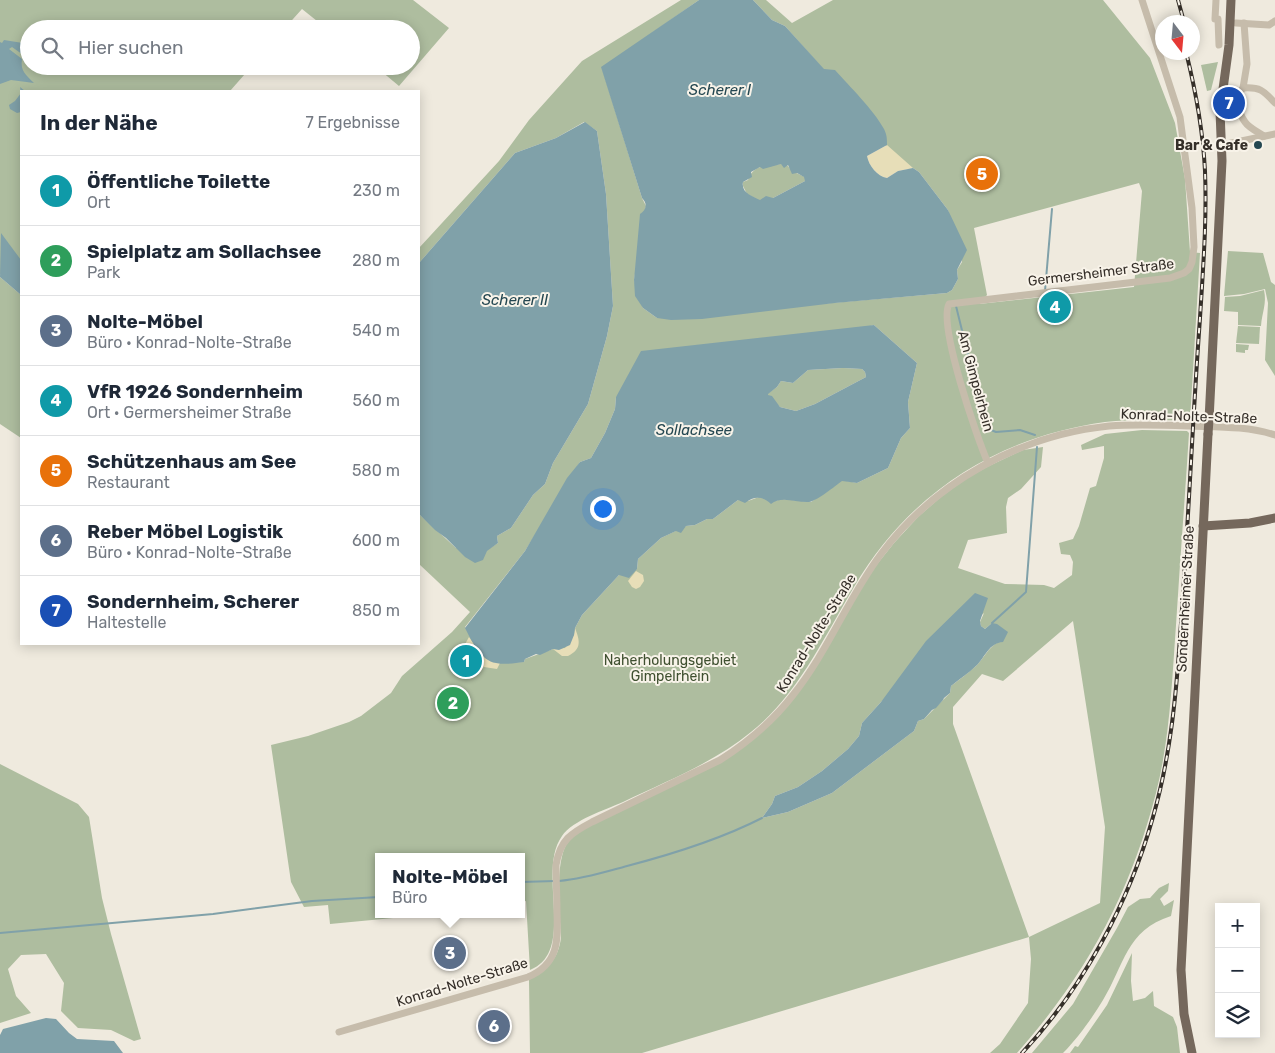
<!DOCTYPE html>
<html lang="de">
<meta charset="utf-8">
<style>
:root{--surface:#fff;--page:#f2f2f3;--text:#1f2937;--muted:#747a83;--line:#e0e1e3;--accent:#244751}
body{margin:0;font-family:Rubik,sans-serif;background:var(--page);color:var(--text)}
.controls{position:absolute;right:15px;bottom:15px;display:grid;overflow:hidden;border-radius:0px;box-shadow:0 2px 12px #0003}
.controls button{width:45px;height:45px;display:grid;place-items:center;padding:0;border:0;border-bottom:1px solid var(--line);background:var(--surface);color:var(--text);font:25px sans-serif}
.compass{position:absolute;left:1155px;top:15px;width:45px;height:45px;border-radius:50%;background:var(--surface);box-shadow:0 2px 12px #0003;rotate:164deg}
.you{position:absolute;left:602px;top:508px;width:18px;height:18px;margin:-12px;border:4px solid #fff;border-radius:50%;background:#1a73e8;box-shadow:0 0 0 8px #1a73e833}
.badge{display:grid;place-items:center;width:32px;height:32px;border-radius:50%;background:var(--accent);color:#fff;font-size:16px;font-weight:700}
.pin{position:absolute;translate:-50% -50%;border:2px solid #fff;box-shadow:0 1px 5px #0006}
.popup{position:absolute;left:375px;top:853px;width:150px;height:65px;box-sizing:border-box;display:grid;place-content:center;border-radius:0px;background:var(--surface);filter:drop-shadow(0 1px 4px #0005);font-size:16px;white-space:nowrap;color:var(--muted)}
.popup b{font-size:19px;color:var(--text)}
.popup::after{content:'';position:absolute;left:50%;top:100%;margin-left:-10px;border:10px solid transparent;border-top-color:var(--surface)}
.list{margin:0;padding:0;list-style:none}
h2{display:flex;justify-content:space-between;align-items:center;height:65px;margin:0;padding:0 20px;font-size:21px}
h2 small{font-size:16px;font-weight:400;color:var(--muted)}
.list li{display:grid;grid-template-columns:32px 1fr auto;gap:15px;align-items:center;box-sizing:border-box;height:70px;padding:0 20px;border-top:1px solid var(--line)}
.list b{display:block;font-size:19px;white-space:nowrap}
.list p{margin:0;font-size:16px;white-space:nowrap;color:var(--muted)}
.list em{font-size:16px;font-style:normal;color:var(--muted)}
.icon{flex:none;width:28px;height:28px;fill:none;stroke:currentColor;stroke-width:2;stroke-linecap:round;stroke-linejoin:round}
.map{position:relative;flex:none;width:1275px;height:1053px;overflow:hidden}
.search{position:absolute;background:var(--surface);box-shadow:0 2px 12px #0003;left:20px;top:20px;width:400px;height:55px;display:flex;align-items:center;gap:12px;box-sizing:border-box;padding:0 18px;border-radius:28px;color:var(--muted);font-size:19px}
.panel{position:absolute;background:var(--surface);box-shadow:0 2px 12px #0003;left:20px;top:90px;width:400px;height:555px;border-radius:0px}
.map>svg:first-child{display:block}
.green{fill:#aebd9f;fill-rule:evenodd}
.sand{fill:#e7deb8}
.water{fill:#80a1a9;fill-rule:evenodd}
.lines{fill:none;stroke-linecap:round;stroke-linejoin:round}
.stream{stroke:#80a1a9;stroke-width:2}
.minor{stroke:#c6bcab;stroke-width:7}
.major{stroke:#75685c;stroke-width:9}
.rail-casing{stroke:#352f29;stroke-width:4}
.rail{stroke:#f8f3e9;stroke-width:2;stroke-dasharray:5.5;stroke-linecap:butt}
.major-bridge{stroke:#75685c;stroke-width:9}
.poi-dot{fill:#244751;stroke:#f8f3e9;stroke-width:2}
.labels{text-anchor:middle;stroke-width:4;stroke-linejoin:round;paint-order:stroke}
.poi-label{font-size:14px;font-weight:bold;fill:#352f29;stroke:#f8f3e9;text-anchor:end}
.street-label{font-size:14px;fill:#352f29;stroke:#f8f3e9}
.park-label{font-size:14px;fill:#3f5030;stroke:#f8f3e9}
.water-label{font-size:15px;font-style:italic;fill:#244751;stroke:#f8f3e9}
</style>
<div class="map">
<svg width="1275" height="1053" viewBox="0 0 1275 1053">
<rect width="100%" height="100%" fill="#efeade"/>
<g class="green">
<path d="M 0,0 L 413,0 L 449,28 L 399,86 L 375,66 L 411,66 L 411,29 L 327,29 L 302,9 L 284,29 L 29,29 L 29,66 L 252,66 L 230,91 L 21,91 L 21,269 L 0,274 Z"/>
<path d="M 681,0 L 699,0 L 602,68 L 642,198 L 646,206 L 634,280 L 643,308 L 657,318 L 947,293 L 952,290 L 958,279 L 957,270 L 962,262 L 948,210 L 919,172 L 913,168 L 905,169 L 824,70 L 785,26 L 772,20 L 753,0 L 766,0 L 792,23 L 833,0 L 1103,0 L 1150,58 L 1175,123 L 1185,179 L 1190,252 L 1200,253 L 1190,420 C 1161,421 1133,419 1105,422 C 997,437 909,493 854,587 C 824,637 798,695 751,732 C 713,763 667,781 623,802 C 605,810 573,820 562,836 C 536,872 577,951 530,970 L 526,901 L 521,902 L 521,857 L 379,857 L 379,914 L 435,914 L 330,924 L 328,905 L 304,907 L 291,882 L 271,745 L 308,736 L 349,722 L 361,716 L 391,693 L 402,676 L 452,632 L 470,612 L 419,564 L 419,514 L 456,548 L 487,550 L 498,543 L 497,536 L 511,528 L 533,495 L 545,484 L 553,463 L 588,404 L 607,336 L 613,306 L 606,194 L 597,131 L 584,122 L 556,138 L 515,153 L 419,263 L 419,248 L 499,161 L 529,120 L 582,61 ZM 1139,183 L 1142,191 L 1134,287 L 979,304 L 987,295 L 974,228 ZM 874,325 L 917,363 L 908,402 L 910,428 L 901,438 L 888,468 L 857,483 L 842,480 L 811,502 L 782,499 L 775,501 L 759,497 L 748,501 L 738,500 L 713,519 L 707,519 L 695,525 L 686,526 L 661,538 L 638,559 L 637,569 L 619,575 L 582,615 L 575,628 L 553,649 L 525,659 L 524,662 L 495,663 L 465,627 L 525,551 L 580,462 L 591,458 L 605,433 L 615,409 L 616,397 Z"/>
<path d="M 1218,62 L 1211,90 L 1207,91 L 1201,65 Z"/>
<path d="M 781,164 L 787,165 L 792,171 L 805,177 L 805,181 L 773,198 L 760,201 L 747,194 L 743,186 L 743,182 L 748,180 C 754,164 765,166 781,164 Z"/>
<path d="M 1228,251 L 1263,253 L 1271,282 L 1275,285 L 1275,376 L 1265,360 L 1268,303 L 1265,289 L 1244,294 L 1224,296 Z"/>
<path d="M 0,277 L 21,295 L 21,438 L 0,424 Z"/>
<path d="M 1264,290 C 1267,304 1262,312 1261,326 L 1238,325 L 1238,312 L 1224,311 L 1225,297 L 1240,296 Z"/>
<path d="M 1238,326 L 1260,327 L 1259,344 L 1236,343 Z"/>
<path d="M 1236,344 L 1249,345 L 1248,350 L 1245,350 L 1245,353 L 1236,352 Z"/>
<path d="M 843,368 L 862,369 L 865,372 L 866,377 L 815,404 L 796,411 L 780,407 L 768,396 L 767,394 L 777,387 L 781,381 L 793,383 L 808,370 Z"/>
<path d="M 1142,430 L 1187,431 L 1189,433 C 1185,497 1180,561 1176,625 C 1172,681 1170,738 1156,793 C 1130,894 1086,975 1017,1053 L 990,1053 L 1000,1044 L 1028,1003 L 1031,959 L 1029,937 L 642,1053 L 530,1053 L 529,979 C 548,970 558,959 561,938 C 560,914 554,861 568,842 C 574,834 584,829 593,824 L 721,762 L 780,715 L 874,568 L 894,543 L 918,517 L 942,496 L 967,478 L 989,466 L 1023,450 L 1043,447 L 1041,467 L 1021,489 L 1008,498 L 1006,507 L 1007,533 L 968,540 L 958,568 L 1005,584 L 1044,585 L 1054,588 L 1072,575 L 1073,562 L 1070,555 L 1061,554 L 1059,543 L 1073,539 L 1079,526 L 1090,488 L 1096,486 L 1104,458 L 1104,446 L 1082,450 L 1081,445 L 1105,434 ZM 984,613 L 980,622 L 981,626 L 985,629 L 992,623 L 998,642 C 988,648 984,658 976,666 C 968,673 959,680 951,686 L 950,693 L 924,719 L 918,721 L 914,731 L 832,793 L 788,812 L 762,818 L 772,804 L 775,796 L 798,787 L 822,771 L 848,749 L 859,736 L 862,723 L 881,702 ZM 1073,621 L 1105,827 L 1100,903 L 1029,937 L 953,724 L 953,707 L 982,674 L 1003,681 Z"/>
<path d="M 0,764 L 78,804 L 89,817 L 102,898 L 111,934 L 141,1039 L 134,1041 L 111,1030 L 78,1028 L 61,1011 L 64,983 L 46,954 L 21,955 L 8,969 L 16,996 L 31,1013 L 0,1023 Z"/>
<path d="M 1169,883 L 1168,891 L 1160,899 L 1164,906 L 1174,900 L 1171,916 C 1126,930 1124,966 1103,1000 C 1092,1018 1078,1038 1063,1053 L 1032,1053 L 1073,1004 L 1117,928 L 1128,907 L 1140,899 L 1150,898 L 1159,888 Z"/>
<path d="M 1132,953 L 1131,981 L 1133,1001 L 1145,998 L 1153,991 L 1154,1006 L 1173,1017 L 1177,1027 L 1180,1053 L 1070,1053 L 1075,1046 L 1078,1047 L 1107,1005 Z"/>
</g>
<g class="sand">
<path d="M 887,145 L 913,168 L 898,171 L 887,178 C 877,176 869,166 867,156 Z"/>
<path d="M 636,571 L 643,575 L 644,581 L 640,587 L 636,589 L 632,587 L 628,581 Z"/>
<path d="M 575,628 C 580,641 582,649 568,656 L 562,656 L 553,649 L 565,648 L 574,635 Z"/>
<path d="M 469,637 C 476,647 487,663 500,663 L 497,669 L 484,667 L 480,669 L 464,646 Z"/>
</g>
<g class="water">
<path d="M 699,0 L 753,0 L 772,20 L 785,26 L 824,69 L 835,70 C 850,87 873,109 884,129 C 887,135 887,139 887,145 L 867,156 C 869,166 877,176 887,178 L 898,171 L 913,168 L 919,172 L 948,210 L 967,250 L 957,270 L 958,279 L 952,290 L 947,293 L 835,303 L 702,319 L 671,320 L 657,318 L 643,308 L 635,296 L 634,280 L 640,214 C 646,210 648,204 642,198 L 601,67 ZM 781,164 L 784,168 L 788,165 L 792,174 L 797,173 L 804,177 L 805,181 L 773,198 L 766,196 L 760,200 C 752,196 741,193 743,182 L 752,177 L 751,172 L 760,167 L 763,169 Z"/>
<path d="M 4,40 L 29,44 L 29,59 L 12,47 L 9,49 L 22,59 C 20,71 26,75 34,83 L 11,80 L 0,84 L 0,42 L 2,43 Z"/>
<path d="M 39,66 L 63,66 L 65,68 L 63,73 L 50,73 Z"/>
<path d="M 20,87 L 25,91 L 21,91 L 21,112 L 17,113 L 10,109 L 9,105 L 15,101 L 21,93 Z"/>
<path d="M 585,122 L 597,131 L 606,194 L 613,306 L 607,336 L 588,404 L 553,463 L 545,484 L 533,495 L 511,528 L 497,536 L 498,543 L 487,551 L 483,560 L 475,563 L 465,557 L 446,538 L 435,530 L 419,514 L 419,263 L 515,153 L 556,138 Z"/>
<path d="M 1,233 L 21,260 L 21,295 L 0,277 Z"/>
<path d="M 874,325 L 917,363 L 908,402 L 910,428 L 901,438 L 888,468 L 857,483 L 842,481 C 835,486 817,501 809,502 C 797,503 781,495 771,504 C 763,496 754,496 745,503 L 738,500 L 713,519 L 707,519 L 695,525 L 686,526 L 681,533 L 676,531 L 661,538 L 638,559 L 637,569 L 629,578 L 619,575 L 582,615 L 575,628 L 574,635 L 570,645 L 559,650 L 553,649 L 540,655 L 536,654 L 525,659 L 524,662 C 515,663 505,665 496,663 C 481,661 471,640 465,628 L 525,551 L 567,478 L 580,462 L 591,458 L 605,433 L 615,409 L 616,397 L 641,351 ZM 843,368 L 862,369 L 865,372 L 866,377 L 815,404 L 796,411 L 780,407 L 772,396 L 768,395 L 768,394 L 777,387 L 781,381 L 793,383 L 808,370 Z"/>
<path d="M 975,593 L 988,598 L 980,621 L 981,626 L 985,629 L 992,623 L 997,624 L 1008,632 L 1003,642 C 989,643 985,657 977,665 C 969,673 959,679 951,686 L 950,693 L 944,698 L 943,700 L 936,708 L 932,710 L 924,719 L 918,721 L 914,731 L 832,793 L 788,812 L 762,818 L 772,804 L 775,796 L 798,787 L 822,771 L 848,749 L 859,736 L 862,723 L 881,702 L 926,641 Z"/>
<path d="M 46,1018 L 56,1019 L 69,1033 L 77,1039 L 114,1041 L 123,1053 L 0,1053 L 0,1035 L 3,1029 Z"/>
</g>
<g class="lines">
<g class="stream">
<path d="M 1045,291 L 1052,209"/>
<path d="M 956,306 L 986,428 L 996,432 L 1020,430 L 1035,435"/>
<path d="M 992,623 L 1026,592 L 1037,447"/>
<path d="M 559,881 C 583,879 605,872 627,866 C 673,854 719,840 762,818"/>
<path d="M 521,882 L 555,881"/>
<path d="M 0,933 L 213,914 L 312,901 L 379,897"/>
</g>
<g class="minor">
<path d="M 1216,0 L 1215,19 L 1218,19 L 1219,45"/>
<path d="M 1236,23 L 1269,25 L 1275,21"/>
<path d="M 1243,88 L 1247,64 L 1244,23"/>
<path d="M 1264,136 C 1258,132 1249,128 1245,122 C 1238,113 1236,96 1243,88 C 1260,87 1263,90 1275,103"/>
<path d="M 1222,145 L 1275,134"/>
<path d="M 988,463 C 977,438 938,325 949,304 L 1170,278 L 1184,273 L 1189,269 L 1192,262 L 1194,247 L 1192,208 L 1180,117 L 1142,0"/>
<path d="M 339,1032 L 528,977 C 559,964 558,940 557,912 C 557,896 556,880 556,865 C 560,840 571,833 592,822 L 720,760 C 748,742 773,721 793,695 C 828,651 848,598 881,554 C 935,482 1020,435 1109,426 C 1136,424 1162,425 1189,426 C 1218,427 1247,426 1275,435"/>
</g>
<g class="major">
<path d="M 1209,420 L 1222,161 L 1220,111 L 1229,45 L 1231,0"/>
<path d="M 1203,526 L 1250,523 L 1275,518"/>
<path d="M 1192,1053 L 1184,1014 L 1181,970 L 1208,434"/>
</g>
<g class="rail-casing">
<g id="rail">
<path d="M 1178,0 L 1184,22"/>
<path d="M 1022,1053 C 1083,988 1129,903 1153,817 C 1170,758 1176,698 1180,637 C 1184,584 1187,532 1190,480 C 1193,426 1196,372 1200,318 C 1203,269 1207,220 1205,171 C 1203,131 1196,92 1186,52"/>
</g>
</g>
<use href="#rail" class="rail"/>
<path class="major-bridge" d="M 1208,434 L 1209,420"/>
</g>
<circle class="poi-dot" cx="1258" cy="145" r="5"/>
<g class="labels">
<g class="poi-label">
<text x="1248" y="150">Bar &amp; Cafe</text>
</g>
<g class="street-label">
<text transform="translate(1101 272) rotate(-7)" y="5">Germersheimer Straße</text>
<text transform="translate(976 381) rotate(75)" y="5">Am Gimpelrhein</text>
<text transform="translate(1189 416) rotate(2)" y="5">Konrad-Nolte-Straße</text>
<text transform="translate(1185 599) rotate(-87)" y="5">Sondernheimer Straße</text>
<text transform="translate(816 633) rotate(-58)" y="5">Konrad-Nolte-Straße</text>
<text transform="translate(462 982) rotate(-17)" y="5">Konrad-Nolte-Straße</text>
</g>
<g class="park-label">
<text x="670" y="665">Naherholungsgebiet<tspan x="670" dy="16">Gimpelrhein</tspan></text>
</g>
<g class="water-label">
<text x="720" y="95">Scherer I</text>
<text x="515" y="305">Scherer II</text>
<text x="694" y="435">Sollachsee</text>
</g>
</g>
</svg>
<div class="controls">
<button>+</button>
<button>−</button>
<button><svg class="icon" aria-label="layers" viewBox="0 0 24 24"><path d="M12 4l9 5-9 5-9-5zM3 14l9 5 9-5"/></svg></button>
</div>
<svg class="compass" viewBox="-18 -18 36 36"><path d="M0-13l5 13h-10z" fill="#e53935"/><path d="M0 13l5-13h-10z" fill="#747a83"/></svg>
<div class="you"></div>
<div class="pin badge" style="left:466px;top:661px;background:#0f9aa8">1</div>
<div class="pin badge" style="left:453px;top:703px;background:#2e9e5b">2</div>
<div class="pin badge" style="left:450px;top:953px;background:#5c6f8a">3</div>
<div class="popup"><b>Nolte-Möbel</b>Büro</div>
<div class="pin badge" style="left:1055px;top:307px;background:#0f9aa8">4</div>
<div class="pin badge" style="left:982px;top:174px;background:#e8710a">5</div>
<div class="pin badge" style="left:494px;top:1026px;background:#5c6f8a">6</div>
<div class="pin badge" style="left:1229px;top:103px;background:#1a4fb4">7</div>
<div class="search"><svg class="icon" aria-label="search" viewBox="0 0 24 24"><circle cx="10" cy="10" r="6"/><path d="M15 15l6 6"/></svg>Hier suchen</div>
<section class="panel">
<h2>In der Nähe<small>7 Ergebnisse</small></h2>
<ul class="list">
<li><span class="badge" style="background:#0f9aa8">1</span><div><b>Öffentliche Toilette</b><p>Ort</p></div><em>230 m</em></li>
<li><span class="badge" style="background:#2e9e5b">2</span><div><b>Spielplatz am Sollachsee</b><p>Park</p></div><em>280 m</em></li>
<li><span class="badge" style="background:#5c6f8a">3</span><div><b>Nolte-Möbel</b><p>Büro · Konrad-Nolte-Straße</p></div><em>540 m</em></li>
<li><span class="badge" style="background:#0f9aa8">4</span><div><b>VfR 1926 Sondernheim</b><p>Ort · Germersheimer Straße</p></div><em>560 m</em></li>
<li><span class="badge" style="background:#e8710a">5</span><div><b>Schützenhaus am See</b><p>Restaurant</p></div><em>580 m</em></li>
<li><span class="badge" style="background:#5c6f8a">6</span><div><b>Reber Möbel Logistik</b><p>Büro · Konrad-Nolte-Straße</p></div><em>600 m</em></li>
<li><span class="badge" style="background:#1a4fb4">7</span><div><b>Sondernheim, Scherer</b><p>Haltestelle</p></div><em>850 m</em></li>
</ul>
</section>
</div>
